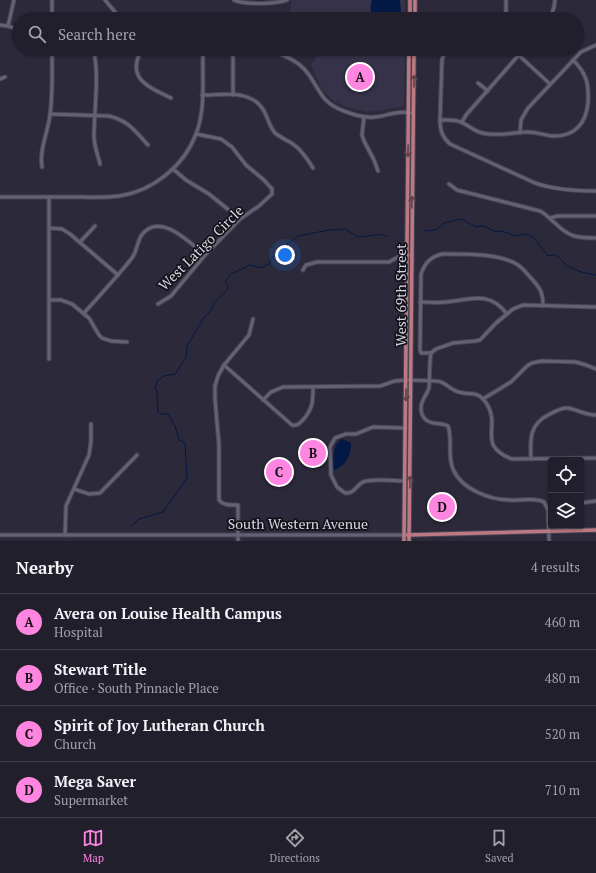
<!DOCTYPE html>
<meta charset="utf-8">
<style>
:root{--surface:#211f2c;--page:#292734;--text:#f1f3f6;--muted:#a2a2a9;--line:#3e3d48;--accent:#fe86e0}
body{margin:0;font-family:"PT Serif",serif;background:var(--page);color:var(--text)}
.controls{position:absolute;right:12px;bottom:12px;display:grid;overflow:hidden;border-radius:4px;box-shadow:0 1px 3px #0004}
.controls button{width:36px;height:36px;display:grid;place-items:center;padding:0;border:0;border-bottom:1px solid var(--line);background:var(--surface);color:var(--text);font:20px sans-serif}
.you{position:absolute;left:285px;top:255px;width:14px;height:14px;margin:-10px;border:3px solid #fff;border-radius:50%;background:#1a73e8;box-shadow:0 0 0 6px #1a73e833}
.badge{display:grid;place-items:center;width:26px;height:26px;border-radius:50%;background:var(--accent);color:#111;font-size:13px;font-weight:700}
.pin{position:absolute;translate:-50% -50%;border:2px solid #fff;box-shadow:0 1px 4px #0006}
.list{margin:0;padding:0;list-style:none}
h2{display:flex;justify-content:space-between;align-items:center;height:52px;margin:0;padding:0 16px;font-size:17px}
h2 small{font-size:13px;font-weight:400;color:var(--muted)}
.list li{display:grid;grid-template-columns:26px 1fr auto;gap:12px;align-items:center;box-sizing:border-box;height:56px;padding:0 16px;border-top:1px solid var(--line)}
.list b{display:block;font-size:15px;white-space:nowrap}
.list p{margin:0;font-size:13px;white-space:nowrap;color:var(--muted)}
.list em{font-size:13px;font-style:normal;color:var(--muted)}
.icon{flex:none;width:22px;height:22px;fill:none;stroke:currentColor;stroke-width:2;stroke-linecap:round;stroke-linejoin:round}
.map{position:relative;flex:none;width:596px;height:541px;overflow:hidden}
.search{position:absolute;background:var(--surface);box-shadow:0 1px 3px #0004;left:12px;right:12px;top:12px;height:44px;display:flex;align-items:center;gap:10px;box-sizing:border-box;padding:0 14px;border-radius:22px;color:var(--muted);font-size:15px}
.sheet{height:276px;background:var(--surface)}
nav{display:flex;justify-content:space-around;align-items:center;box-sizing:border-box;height:56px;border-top:1px solid var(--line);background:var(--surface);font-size:11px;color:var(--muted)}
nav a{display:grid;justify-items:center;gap:2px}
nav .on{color:var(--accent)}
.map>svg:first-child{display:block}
.built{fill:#353249}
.water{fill:#011944}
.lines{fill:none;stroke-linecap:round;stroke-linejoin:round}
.stream{stroke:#011944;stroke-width:1}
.minor-casing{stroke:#474553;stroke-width:5}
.major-casing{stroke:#474553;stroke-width:5.5}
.minor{stroke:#646174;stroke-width:3}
.major{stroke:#bc7982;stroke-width:3.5}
.oneway{stroke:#604149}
.labels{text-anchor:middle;stroke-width:3.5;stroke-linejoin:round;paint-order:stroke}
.street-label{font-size:14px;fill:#d8d7e2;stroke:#14131b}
</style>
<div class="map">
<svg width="596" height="541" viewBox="0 0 596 541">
<rect width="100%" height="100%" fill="#2c293a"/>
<g class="built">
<path d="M 291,0 L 405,0 L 405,19 L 294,19 L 290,14 Z"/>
<path d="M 322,49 L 405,49 L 404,106 L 378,111 L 366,112 L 346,107 L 335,102 L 322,90 L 311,65 Z"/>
</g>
<g class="water">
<path d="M 372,0 L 400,0 C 400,8 403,12 398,19 L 374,19 C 370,14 370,6 372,0 Z"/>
<path d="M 342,439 L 351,443 C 352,453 345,467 334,470 C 333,460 332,445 342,439 Z"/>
</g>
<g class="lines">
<g class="stream">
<path d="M 425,231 L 436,230 L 444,223 L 462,219 L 476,227 L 480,226 L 484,226 L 496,232 L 502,231 L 516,236 L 526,234 L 533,237 L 548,256 C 550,256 552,255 554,255 C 560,256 564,264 569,267 C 577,271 587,274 596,275"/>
<path d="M 131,526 L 139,519 L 163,512 L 187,478 L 185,443 L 179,440 L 175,426 L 168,414 L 161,414 L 158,412 L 157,391 L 155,388 L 157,381 L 164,376 L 175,374 L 186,358 L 187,346 L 203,319 L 212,309 L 213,304 L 227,290 L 228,285 L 225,282 L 231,274 L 250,265 L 261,268 L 269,264 C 271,256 279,252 287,249 L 287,244 L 298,236 L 329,230 L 345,229 L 358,237 C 362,236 364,237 368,236 C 375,235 382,233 388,237"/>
</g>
<g class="minor-casing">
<g id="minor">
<path d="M 105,0 L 121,19"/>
<path d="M 234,0 C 246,5 275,4 287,0"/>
<path d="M 506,18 L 506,0"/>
<path d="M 52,19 L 52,0"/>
<path d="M 550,19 L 554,7 L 555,0"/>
<path d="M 0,25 L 8,26 L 19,30"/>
<path d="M 8,26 L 14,0"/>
<path d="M 93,49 C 100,72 94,111 94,136 C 94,146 98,155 100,164"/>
<path d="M 142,49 C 125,79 149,87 171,98"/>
<path d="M 448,49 L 444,54 L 442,60 L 440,120 C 440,130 442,137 450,144 L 535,183 C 555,190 575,191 596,191"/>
<path d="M 512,49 L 550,84"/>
<path d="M 0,79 L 5,77"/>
<path d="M 478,83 L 488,91"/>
<path d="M 202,95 C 223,95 252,89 264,111 C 268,118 269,126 275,133 C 281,138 287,140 293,144 C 302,150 308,160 313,168"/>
<path d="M 233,95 L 233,54 C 238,48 245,49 253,49 C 272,49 298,58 309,75 C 321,92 322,103 344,111 C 354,115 364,118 374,117 C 381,117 388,114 395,113 C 401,112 407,112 413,113"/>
<path d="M 50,114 L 109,116 C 129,121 135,131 148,145"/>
<path d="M 364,117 L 362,135 L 364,141 L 374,160 L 378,171"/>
<path d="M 440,120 C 447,120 454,119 461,122 C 468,125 474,131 482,133 C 497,137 513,132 528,132 C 536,132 544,135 552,136 C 574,137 586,124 588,103 C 589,84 587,74 573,60"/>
<path d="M 462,122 L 466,115 L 524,49"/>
<path d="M 520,133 L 521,120 L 528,108 L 581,52 L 596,45"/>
<path d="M 42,167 C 39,150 48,132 50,115 C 53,93 52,71 52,49"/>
<path d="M 173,169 L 186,180 L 209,194 L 240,219"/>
<path d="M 449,184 L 457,190 L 540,211 C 546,214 550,219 555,223 C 569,237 577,238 596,238"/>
<path d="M 0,197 C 23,197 47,197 70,197 C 86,197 103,198 119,196 C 153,191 184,166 196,134 C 206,109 202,78 203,52 L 174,53 L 156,49"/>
<path d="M 49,197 L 49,359"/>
<path d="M 550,218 L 558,216 L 596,216"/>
<path d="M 49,228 L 62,229 L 70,234 L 118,275"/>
<path d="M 80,242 L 95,226"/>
<path d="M 303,270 L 306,265 L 317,262 L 389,262 L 400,256 L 412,255"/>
<path d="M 49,300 L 61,300 L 72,304 L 89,318 L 99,335 L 102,338 L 111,341 L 127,342"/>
<path d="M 420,302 C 429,302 438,303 446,302 C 471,300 489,290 507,314"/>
<path d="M 158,304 L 171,296 L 205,255 L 240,219 L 259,206 L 272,194 L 272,189 L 264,180 L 246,165 L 232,147 L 221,139 L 196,134"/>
<path d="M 84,313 C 100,295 117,277 132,258 C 137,251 137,243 141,236 C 159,210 190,243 205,255"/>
<path d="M 431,353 C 429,365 430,376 429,388 C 427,395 421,400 421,408 C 421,412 422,416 425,419 C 432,426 441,422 448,426 C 453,440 447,456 453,469 C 461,489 490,500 510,500 C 521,501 534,497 544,502 L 548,510 L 549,541"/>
<path d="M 431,353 L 421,353 L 420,350 L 421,274 C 425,263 430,257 442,254 C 463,254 500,253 518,265 C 523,268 527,274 531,278 C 540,288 543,292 543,306"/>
<path d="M 431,353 L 436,349 L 453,343 L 475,341 L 480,340 L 496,323 L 507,314 L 513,309 L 523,305 L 596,307"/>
<path d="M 224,365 L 292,425 C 297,426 299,424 303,420 C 313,408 313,402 313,387"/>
<path d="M 483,399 L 511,382 L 527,366 L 532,363 L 542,361 L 576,362 L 586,365 L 596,369"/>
<path d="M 263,400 L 271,392 L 283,387 L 380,386 C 385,385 390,382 395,381 C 400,380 437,380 441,382 C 446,384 451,389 456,391 C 470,397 478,388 488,406 C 500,427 477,446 512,459 L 596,458"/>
<path d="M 531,459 C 530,439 529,424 550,414 C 556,411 562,407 568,408 C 578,410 586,415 596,415"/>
<path d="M 405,481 C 394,481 373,478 363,482 C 356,485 355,494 345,493 L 337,487 L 331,475 L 330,447 L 335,438 L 346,434 L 356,434 L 373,427 L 406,428"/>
<path d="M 74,489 L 89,494 L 100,493 L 137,455"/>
<path d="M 581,503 L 596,501"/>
<path d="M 0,535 L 404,535"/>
<path d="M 65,535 L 66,506 L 89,455 L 91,441 L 91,424"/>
<path d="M 238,541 L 238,505 C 231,505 224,506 219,500 L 219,445 L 215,399 L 215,386 L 218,376 L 224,365 L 249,335 L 253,319"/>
</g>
</g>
<g class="major-casing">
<g id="major">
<path d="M 410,19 L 410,0"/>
<path d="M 415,19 L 415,0"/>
<path d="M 407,535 L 596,530"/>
<path d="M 404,541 L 409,49"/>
<path d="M 409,541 L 414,49"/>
</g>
</g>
<use href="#minor" class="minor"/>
<use href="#major" class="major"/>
</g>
<defs><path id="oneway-shaft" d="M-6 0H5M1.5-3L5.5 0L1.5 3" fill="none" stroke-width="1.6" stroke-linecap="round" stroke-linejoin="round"/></defs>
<g class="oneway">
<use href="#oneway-shaft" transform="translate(414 81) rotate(-89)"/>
<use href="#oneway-shaft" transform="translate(408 151) rotate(91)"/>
<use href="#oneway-shaft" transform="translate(412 202) rotate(-89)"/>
<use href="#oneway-shaft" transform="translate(406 395) rotate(90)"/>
<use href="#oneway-shaft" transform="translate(410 482) rotate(-90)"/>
</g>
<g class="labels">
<g class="street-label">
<text transform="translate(201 248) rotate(-45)" y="5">West Latigo Circle</text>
<text transform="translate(401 295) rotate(-90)" y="5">West 69th Street</text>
<text x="298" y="529">South Western Avenue</text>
</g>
</g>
</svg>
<div class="controls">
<button><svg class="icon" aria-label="locate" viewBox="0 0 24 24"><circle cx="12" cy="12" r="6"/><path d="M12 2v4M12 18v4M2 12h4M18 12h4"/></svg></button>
<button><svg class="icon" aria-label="layers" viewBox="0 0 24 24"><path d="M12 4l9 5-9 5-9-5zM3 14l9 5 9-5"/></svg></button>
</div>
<div class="you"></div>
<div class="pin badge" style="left:360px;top:77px">A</div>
<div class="pin badge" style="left:313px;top:453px">B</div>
<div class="pin badge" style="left:279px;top:472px">C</div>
<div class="pin badge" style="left:442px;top:507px">D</div>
<div class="search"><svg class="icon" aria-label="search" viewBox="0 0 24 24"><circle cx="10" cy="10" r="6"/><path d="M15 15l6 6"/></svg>Search here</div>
</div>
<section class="sheet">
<h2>Nearby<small>4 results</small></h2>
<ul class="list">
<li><span class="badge">A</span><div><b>Avera on Louise Health Campus</b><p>Hospital</p></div><em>460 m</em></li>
<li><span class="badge">B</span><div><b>Stewart Title</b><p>Office · South Pinnacle Place</p></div><em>480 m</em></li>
<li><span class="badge">C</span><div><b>Spirit of Joy Lutheran Church</b><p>Church</p></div><em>520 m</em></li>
<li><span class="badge">D</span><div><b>Mega Saver</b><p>Supermarket</p></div><em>710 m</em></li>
</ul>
</section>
<nav>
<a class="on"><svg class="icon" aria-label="map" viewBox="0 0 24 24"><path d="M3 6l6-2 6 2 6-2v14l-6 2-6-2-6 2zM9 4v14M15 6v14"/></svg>Map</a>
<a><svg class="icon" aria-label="directions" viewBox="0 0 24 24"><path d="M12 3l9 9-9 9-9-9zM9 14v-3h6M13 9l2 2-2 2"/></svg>Directions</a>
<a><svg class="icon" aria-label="saved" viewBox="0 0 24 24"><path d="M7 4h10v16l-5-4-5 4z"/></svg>Saved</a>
</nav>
